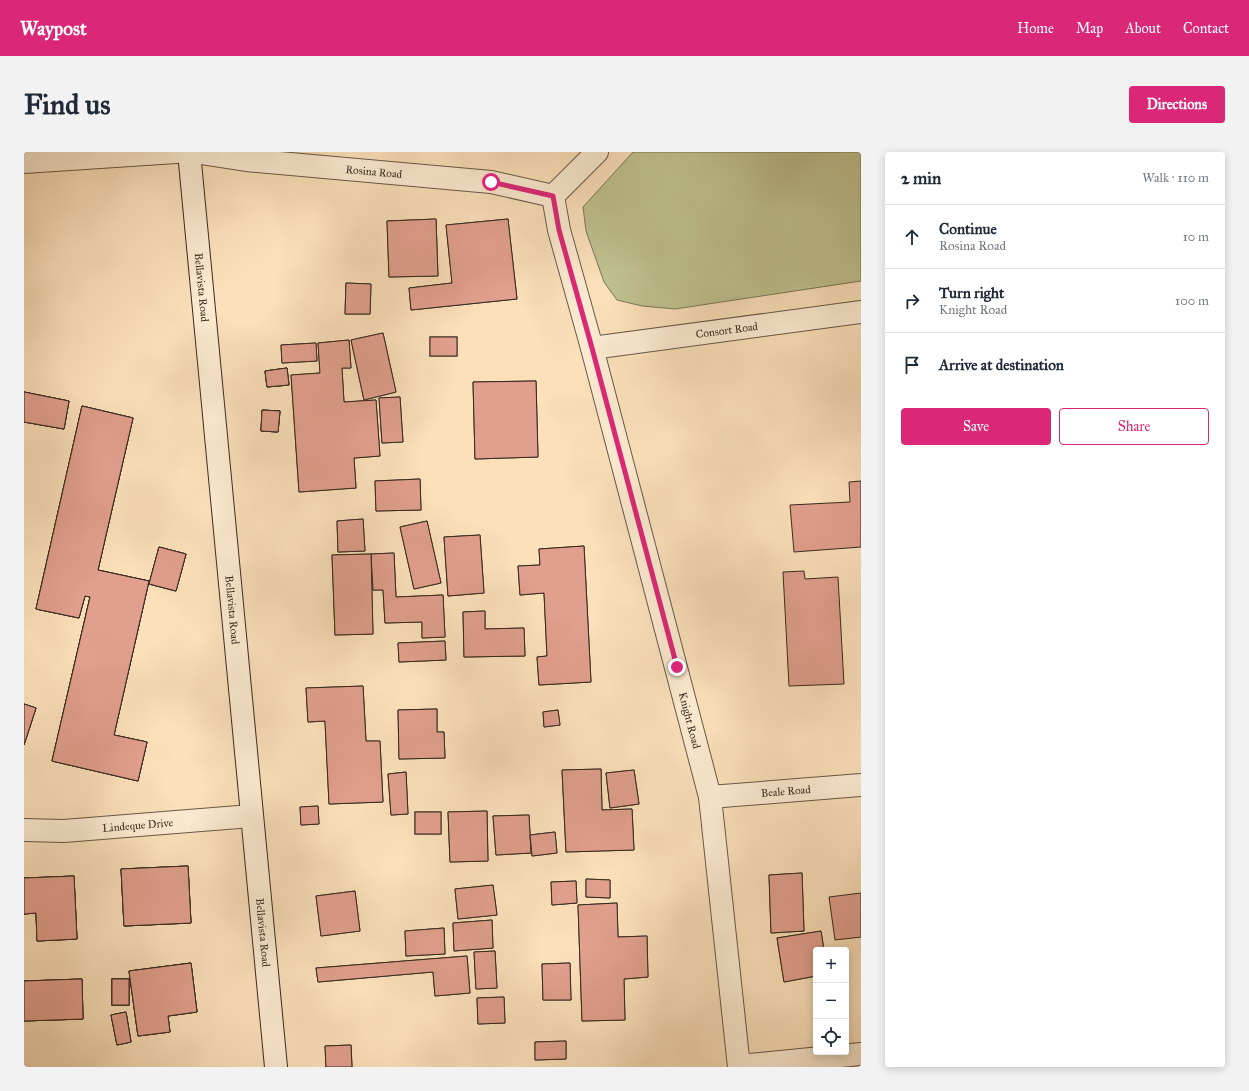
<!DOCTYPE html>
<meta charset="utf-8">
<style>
:root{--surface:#fff;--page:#f2f2f3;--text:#1f2937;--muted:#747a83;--line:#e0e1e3;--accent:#db2777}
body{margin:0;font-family:"IM FELL Great Primer",serif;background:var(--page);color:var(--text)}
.controls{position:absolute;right:12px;bottom:12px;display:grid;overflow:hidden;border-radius:4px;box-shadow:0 2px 10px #0003}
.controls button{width:36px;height:36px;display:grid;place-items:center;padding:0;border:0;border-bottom:1px solid var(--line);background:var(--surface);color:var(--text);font:20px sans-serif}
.stop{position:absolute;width:12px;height:12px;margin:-9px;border:3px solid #db2777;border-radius:50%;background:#fff}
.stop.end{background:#db2777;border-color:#fff;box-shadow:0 1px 4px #0008}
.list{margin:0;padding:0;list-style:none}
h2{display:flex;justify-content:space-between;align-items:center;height:52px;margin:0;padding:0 16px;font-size:17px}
h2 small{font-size:13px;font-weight:400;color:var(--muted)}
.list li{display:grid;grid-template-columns:26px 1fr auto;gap:12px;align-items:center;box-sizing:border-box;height:64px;padding:0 16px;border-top:1px solid var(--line)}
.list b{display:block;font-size:15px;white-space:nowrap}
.list p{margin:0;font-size:13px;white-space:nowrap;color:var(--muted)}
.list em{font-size:13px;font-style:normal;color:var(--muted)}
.actions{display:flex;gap:8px;padding:12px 16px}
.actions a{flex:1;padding:9px 0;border:1px solid var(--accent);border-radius:4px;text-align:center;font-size:14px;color:var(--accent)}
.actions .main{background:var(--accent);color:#fff}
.icon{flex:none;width:22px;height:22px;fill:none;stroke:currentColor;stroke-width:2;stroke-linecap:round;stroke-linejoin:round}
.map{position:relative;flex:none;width:837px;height:915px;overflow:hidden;border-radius:4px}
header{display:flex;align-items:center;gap:24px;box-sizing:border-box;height:56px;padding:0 20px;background:var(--accent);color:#fff}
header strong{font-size:19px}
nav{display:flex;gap:22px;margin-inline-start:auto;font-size:14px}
.intro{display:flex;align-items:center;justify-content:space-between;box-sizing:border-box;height:96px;padding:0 24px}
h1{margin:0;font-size:28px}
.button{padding:10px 18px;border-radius:4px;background:var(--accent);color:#fff;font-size:14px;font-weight:700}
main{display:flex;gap:24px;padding:0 24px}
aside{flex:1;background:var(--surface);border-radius:4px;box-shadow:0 2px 10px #0003}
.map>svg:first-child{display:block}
.green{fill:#bfc28f;stroke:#7b7656}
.building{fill:#e19f8d;stroke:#372a1e}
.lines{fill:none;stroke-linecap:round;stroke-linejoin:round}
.street-casing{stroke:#685845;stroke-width:24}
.secondary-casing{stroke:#372a1e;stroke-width:24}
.street{stroke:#fcebd2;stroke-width:22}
.secondary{stroke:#fcebd2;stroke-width:22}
.route{stroke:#db2777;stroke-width:5}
.labels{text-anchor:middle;stroke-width:4;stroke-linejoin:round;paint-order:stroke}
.street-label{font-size:11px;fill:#372a1e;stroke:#fcebd2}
</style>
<header>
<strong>Waypost</strong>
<nav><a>Home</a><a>Map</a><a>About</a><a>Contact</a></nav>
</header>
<div class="intro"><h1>Find us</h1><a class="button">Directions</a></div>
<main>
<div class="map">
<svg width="837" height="915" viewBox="0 0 837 915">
<rect width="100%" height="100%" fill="#fbe0ba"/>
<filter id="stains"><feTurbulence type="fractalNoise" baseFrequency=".005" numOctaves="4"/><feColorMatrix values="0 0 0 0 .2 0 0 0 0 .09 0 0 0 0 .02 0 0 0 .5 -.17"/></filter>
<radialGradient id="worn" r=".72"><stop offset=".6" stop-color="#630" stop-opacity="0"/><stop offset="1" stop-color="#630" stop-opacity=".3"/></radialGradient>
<path class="green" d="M 609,0 L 837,0 L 837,129 L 651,157 L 618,154 L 593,148 L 580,130 L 562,79 L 559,55 Z"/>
<g class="building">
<path d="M 412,67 L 414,124 L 365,125 L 363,69 Z"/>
<path d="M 412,67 L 414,124 L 365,125 L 363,69 Z"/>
<path d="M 484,67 L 493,147 L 387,158 L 385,136 L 428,131 L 422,73 Z"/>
<path d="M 484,67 L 493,147 L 387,158 L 385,136 L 428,131 L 422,73 Z"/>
<path d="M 322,131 L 347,132 L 346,162 L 321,162 Z"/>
<path d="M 322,131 L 347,132 L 346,162 L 321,162 Z"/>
<path d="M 359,181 L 372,240 L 340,248 L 327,188 Z"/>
<path d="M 359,181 L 372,240 L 340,248 L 327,188 Z"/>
<rect x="406" y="185" width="27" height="19"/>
<rect x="406" y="185" width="27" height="19"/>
<path d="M 325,188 L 327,216 L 318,216 L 320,250 L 352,248 L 356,304 L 330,306 L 332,336 L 275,340 L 267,223 L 296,221 L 294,191 Z"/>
<path d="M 325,188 L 327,216 L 318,216 L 320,250 L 352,248 L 356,304 L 330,306 L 332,336 L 275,340 L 267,223 L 296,221 L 294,191 Z"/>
<path d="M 292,191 L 293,209 L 258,211 L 257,193 Z"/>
<path d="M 292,191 L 293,209 L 258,211 L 257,193 Z"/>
<path d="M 263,216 L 265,233 L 243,235 L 241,219 Z"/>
<path d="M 263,216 L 265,233 L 243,235 L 241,219 Z"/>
<path d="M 263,216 L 265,233 L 243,235 L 241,219 Z"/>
<path d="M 263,216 L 265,233 L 243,235 L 241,219 Z"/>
<path d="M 512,229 L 514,305 L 451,307 L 449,230 Z"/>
<path d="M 512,229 L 514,305 L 451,307 L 449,230 Z"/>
<path d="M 0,240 L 45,249 L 40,277 L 0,270 Z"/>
<path d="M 0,240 L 45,249 L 40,277 L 0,270 Z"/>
<path d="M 0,240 L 45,249 L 40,277 L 0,270 Z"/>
<path d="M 0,240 L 45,249 L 40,277 L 0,270 Z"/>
<path d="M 376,245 L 379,290 L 358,291 L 355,246 Z"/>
<path d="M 376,245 L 379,290 L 358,291 L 355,246 Z"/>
<path d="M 58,254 L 109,266 L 74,418 L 125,429 L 90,583 L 123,590 L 114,629 L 28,609 L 66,445 L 61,444 L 55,466 L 12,457 Z"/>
<path d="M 58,254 L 109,266 L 74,418 L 125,429 L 90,583 L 123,590 L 114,629 L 28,609 L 66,445 L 61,444 L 55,466 L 12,457 Z"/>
<path d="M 58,254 L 109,266 L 74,418 L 125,429 L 90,583 L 123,590 L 114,629 L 28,609 L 66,445 L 61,444 L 55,466 L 12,457 Z"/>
<path d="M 58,254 L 109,266 L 74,418 L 125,429 L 90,583 L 123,590 L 114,629 L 28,609 L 66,445 L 61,444 L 55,466 L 12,457 Z"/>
<path d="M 238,258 L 256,259 L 254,280 L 237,279 Z"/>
<path d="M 238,258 L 256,259 L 254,280 L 237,279 Z"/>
<path d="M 238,258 L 256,259 L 254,280 L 237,279 Z"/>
<path d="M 238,258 L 256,259 L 254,280 L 237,279 Z"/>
<path d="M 396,327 L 397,358 L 352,359 L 351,329 Z"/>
<path d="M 396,327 L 397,358 L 352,359 L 351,329 Z"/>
<path d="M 837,329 L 837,395 L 770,400 L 766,353 L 826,350 L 825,330 Z"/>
<path d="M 339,367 L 341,399 L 314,400 L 313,369 Z"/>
<path d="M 339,367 L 341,399 L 314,400 L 313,369 Z"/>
<path d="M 403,369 L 417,431 L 390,437 L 376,375 Z"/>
<path d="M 403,369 L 417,431 L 390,437 L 376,375 Z"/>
<path d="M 456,383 L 460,441 L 424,444 L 420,385 Z"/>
<path d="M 456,383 L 460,441 L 424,444 L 420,385 Z"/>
<path d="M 560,394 L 567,530 L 515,533 L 513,505 L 523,504 L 520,441 L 496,443 L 494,414 L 516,413 L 515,397 Z"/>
<path d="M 560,394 L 567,530 L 515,533 L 513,505 L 523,504 L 520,441 L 496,443 L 494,414 L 516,413 L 515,397 Z"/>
<path d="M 135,395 L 162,402 L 152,439 L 125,432 Z"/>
<path d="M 135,395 L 162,402 L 152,439 L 125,432 Z"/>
<path d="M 135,395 L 162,402 L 152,439 L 125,432 Z"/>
<path d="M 135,395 L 162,402 L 152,439 L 125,432 Z"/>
<path d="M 370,401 L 372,445 L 419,443 L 421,485 L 398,486 L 398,470 L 361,471 L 359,438 L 349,438 L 347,402 Z"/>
<path d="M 370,401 L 372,445 L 419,443 L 421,485 L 398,486 L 398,470 L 361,471 L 359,438 L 349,438 L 347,402 Z"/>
<path d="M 347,402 L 349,482 L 311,483 L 308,403 Z"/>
<path d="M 347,402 L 349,482 L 311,483 L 308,403 Z"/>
<path d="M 780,419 L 781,427 L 814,425 L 820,532 L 765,534 L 759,420 Z"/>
<path d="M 461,459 L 461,477 L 500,476 L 501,504 L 440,505 L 439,460 Z"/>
<path d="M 461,459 L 461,477 L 500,476 L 501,504 L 440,505 L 439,460 Z"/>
<path d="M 421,489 L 422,508 L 375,510 L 374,491 Z"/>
<path d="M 421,489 L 422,508 L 375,510 L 374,491 Z"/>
<path d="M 339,534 L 342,589 L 356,589 L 359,650 L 305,652 L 301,569 L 284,570 L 282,536 Z"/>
<path d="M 339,534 L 342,589 L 356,589 L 359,650 L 305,652 L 301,569 L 284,570 L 282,536 Z"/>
<path d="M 0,552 L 12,556 L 0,593 Z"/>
<path d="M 0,552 L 12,556 L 0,593 Z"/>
<path d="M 0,552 L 12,556 L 0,593 Z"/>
<path d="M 0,552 L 12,556 L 0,593 Z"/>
<path d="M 413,557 L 413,580 L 420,580 L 421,606 L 375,607 L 374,558 Z"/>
<path d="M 413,557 L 413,580 L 420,580 L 421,606 L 375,607 L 374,558 Z"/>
<path d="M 534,558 L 536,573 L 520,575 L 519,560 Z"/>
<path d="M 534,558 L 536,573 L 520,575 L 519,560 Z"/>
<path d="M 577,617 L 578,658 L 608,657 L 610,698 L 542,700 L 538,618 Z"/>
<path d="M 577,617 L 578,658 L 608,657 L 610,698 L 542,700 L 538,618 Z"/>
<path d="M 610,618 L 615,652 L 586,656 L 582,621 Z"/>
<path d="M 610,618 L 615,652 L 586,656 L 582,621 Z"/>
<path d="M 382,620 L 384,662 L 367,663 L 364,622 Z"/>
<path d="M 382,620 L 384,662 L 367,663 L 364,622 Z"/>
<path d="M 294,654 L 295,672 L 277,673 L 276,655 Z"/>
<path d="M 294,654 L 295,672 L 277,673 L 276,655 Z"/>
<path d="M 463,659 L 464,709 L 426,710 L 424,660 Z"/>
<path d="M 463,659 L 464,709 L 426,710 L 424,660 Z"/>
<rect x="391" y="660" width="26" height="22"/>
<rect x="391" y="660" width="26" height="22"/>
<path d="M 505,663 L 507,701 L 472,703 L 469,664 Z"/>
<path d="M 505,663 L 507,701 L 472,703 L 469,664 Z"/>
<path d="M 531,680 L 533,701 L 508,704 L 506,683 Z"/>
<path d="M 531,680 L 533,701 L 508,704 L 506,683 Z"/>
<path d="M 164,714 L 167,771 L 100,774 L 97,717 Z"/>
<path d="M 164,714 L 167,771 L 100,774 L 97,717 Z"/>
<path d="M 164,714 L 167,771 L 100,774 L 97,717 Z"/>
<path d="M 164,714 L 167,771 L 100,774 L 97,717 Z"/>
<path d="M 778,721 L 780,779 L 747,781 L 745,723 Z"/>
<path d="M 778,721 L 780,779 L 747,781 L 745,723 Z"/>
<path d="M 50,724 L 53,787 L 13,789 L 12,761 L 0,762 L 0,726 Z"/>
<path d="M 50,724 L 53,787 L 13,789 L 12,761 L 0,762 L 0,726 Z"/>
<path d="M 50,724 L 53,787 L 13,789 L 12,761 L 0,762 L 0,726 Z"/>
<path d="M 50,724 L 53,787 L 13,789 L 12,761 L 0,762 L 0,726 Z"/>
<path d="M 562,727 L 586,728 L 586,746 L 562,745 Z"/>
<path d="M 562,727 L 586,728 L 586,746 L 562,745 Z"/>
<path d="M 552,729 L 553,751 L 528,753 L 527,730 Z"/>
<path d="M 552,729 L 553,751 L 528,753 L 527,730 Z"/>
<path d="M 469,733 L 473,763 L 434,767 L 431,737 Z"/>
<path d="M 469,733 L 473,763 L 434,767 L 431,737 Z"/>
<path d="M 331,739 L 336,779 L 297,784 L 292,744 Z"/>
<path d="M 331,739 L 336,779 L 297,784 L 292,744 Z"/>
<path d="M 837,741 L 837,785 L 811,788 L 805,745 Z"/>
<path d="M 593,751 L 594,785 L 623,784 L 624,825 L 600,827 L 601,868 L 558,869 L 554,753 Z"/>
<path d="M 593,751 L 594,785 L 623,784 L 624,825 L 600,827 L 601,868 L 558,869 L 554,753 Z"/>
<path d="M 468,768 L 469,796 L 430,799 L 429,771 Z"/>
<path d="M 468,768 L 469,796 L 430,799 L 429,771 Z"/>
<path d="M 420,776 L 421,802 L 382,804 L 381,779 Z"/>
<path d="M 420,776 L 421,802 L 382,804 L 381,779 Z"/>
<path d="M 797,779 L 800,798 L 792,798 L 792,824 L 760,830 L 753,786 Z"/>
<path d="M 797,779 L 800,798 L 792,798 L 792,824 L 760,830 L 753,786 Z"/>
<path d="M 471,799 L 473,836 L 452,837 L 450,800 Z"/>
<path d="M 471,799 L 473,836 L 452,837 L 450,800 Z"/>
<path d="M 443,804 L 446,841 L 411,844 L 409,820 L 294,830 L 292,816 Z"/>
<path d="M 443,804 L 446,841 L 411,844 L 409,820 L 294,830 L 292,816 Z"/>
<path d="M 167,811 L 173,860 L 144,864 L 146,880 L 114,884 L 105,819 Z"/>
<path d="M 167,811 L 173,860 L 144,864 L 146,880 L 114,884 L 105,819 Z"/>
<path d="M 167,811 L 173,860 L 144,864 L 146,880 L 114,884 L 105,819 Z"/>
<path d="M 167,811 L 173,860 L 144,864 L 146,880 L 114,884 L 105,819 Z"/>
<path d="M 546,811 L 547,848 L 519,848 L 518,812 Z"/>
<path d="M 546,811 L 547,848 L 519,848 L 518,812 Z"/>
<path d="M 58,827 L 59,867 L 0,869 L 0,829 Z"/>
<path d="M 58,827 L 59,867 L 0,869 L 0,829 Z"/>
<path d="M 58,827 L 59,867 L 0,869 L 0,829 Z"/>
<path d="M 58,827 L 59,867 L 0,869 L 0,829 Z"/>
<rect x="88" y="827" width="17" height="26"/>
<rect x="88" y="827" width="17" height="26"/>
<rect x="88" y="827" width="17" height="26"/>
<rect x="88" y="827" width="17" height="26"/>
<path d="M 480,845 L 481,871 L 454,872 L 453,846 Z"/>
<path d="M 480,845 L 481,871 L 454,872 L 453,846 Z"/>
<path d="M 102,860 L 107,890 L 93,893 L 87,863 Z"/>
<path d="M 102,860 L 107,890 L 93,893 L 87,863 Z"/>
<path d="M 102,860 L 107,890 L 93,893 L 87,863 Z"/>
<path d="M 102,860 L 107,890 L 93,893 L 87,863 Z"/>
<path d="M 542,889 L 542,907 L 511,908 L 511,890 Z"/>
<path d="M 542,889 L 542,907 L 511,908 L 511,890 Z"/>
<path d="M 327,893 L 328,915 L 302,915 L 301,894 Z"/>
<path d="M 327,893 L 328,915 L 302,915 L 301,894 Z"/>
</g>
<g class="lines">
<g class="street-casing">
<g id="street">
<path id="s1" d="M 170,0 L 222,8 L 467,30 L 529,44"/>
<path d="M 0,10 L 152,0"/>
<path id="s2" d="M 529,44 L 535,78 L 568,196 L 686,645 L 715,915"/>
<path d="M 529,44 L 573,0"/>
<path id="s3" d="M 568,196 L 837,160"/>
<path id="s4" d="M 686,645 L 837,633"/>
<path id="s5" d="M 0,678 L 40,679 L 227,664"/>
<path d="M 715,914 L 837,902"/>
</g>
</g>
<g class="secondary-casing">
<g id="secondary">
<path id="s6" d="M 165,0 L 252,915"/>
</g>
</g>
<use href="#street" class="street"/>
<use href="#secondary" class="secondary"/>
</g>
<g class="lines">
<path class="route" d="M 467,30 L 529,44 L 535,78 L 568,196 L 653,515"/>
</g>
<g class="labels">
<g class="street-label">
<text dy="4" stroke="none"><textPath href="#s1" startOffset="181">Rosina Road</textPath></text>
<text dy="4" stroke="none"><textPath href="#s6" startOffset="136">Bellavista Road</textPath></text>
<text dy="4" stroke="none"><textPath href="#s3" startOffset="136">Consort Road</textPath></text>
<text dy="4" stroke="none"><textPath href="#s6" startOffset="460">Bellavista Road</textPath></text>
<text dy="4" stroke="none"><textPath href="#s2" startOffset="542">Knight Road</textPath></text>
<text dy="4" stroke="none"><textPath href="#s4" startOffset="76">Beale Road</textPath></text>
<text dy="4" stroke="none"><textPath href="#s5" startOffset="114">Lindeque Drive</textPath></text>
<text dy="4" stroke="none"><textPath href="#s6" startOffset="784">Bellavista Road</textPath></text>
</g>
</g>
<rect width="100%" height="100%" filter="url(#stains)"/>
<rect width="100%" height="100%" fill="url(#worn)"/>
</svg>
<div class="controls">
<button>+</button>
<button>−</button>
<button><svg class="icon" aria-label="locate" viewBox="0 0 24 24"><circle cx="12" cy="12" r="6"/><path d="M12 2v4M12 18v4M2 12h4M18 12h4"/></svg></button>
</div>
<div class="stop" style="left:467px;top:30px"></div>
<div class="stop end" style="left:653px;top:515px"></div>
</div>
<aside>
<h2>2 min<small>Walk · 110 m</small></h2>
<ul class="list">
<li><svg class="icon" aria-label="ahead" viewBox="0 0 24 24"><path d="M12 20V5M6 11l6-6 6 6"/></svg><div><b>Continue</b><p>Rosina Road</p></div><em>10 m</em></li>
<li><svg class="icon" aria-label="right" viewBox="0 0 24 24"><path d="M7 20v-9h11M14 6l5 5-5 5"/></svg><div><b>Turn right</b><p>Knight Road</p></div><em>100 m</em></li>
<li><svg class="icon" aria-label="arrive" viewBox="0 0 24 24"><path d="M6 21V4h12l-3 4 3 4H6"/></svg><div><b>Arrive at destination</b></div></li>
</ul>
<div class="actions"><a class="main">Save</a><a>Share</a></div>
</aside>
</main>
